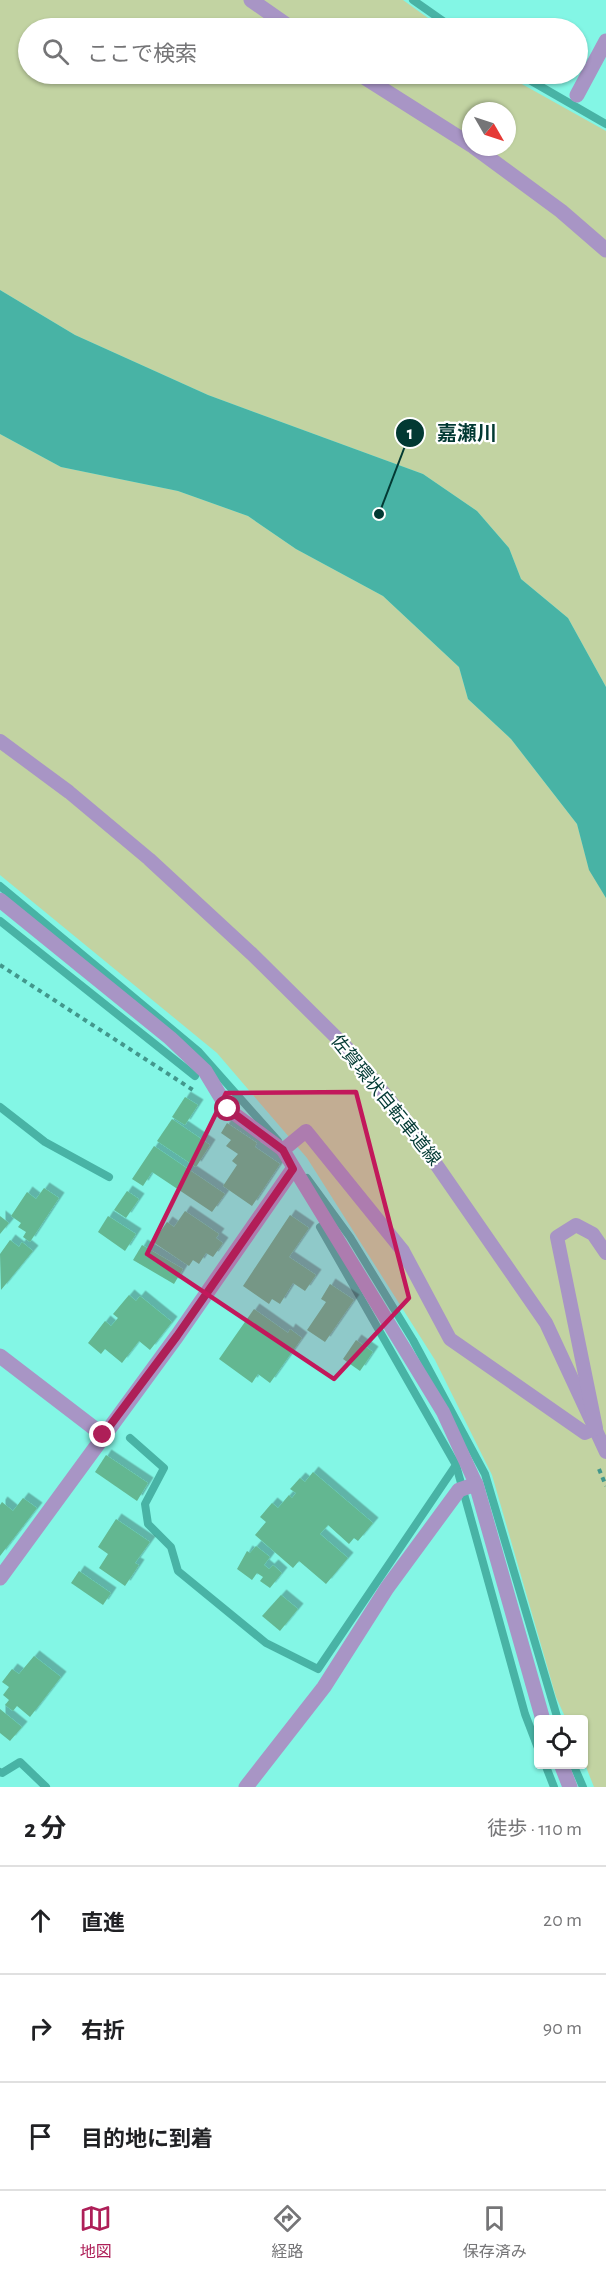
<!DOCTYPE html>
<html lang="ja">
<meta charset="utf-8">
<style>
:root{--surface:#fff;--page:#f6f6f6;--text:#202124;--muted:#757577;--line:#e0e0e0;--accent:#ae1f58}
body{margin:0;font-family:"Alegreya Sans","Noto Sans JP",sans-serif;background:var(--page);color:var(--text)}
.controls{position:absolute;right:18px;bottom:18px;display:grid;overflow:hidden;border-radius:6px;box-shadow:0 2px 4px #0004}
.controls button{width:54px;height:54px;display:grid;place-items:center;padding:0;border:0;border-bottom:2px solid var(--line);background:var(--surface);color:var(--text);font:30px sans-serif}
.compass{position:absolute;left:462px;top:102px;width:54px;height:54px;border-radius:50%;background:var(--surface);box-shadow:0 2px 4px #0004;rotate:129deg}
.stop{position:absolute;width:18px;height:18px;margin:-14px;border:4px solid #ae1f58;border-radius:50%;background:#fff}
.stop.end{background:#ae1f58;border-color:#fff;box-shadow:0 2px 6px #0008}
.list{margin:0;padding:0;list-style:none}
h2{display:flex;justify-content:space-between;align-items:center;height:78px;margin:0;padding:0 24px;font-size:26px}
h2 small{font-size:20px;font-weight:400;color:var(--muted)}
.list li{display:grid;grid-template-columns:39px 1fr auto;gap:18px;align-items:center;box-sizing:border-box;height:108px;padding:0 24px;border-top:2px solid var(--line)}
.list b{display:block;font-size:22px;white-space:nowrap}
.list em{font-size:20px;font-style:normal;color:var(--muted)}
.icon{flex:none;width:33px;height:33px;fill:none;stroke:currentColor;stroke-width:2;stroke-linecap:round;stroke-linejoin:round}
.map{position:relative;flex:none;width:606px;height:1787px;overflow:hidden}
.search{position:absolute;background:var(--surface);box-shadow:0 2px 4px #0004;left:18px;right:18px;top:18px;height:66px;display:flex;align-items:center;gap:15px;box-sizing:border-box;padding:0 21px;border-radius:33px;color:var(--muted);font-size:22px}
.sheet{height:402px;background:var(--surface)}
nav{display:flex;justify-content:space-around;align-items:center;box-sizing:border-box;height:84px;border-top:2px solid var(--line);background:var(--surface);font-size:16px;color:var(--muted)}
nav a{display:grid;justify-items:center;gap:3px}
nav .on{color:var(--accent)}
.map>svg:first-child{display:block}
.green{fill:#c2d3a2;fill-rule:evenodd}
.water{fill:#48b3a5}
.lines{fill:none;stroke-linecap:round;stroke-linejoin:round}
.stream{stroke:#48b3a5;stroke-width:8}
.building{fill:#63b791;filter:url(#shadow)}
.path{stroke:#42978c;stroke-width:4;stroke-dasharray:4.5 4.5;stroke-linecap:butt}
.service{stroke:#a895c5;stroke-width:14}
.minor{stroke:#a895c5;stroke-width:15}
.route{stroke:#ae1f58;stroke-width:8}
.marked{fill:#c2185b;fill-opacity:0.2;stroke:#c2185b;stroke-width:4.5;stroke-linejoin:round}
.labels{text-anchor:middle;stroke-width:4.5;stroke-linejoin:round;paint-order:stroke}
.street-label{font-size:18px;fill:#023933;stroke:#fff}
.leader{fill:none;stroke:#023933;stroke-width:2}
.callout-dot{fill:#023933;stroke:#fff;stroke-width:2}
.mark-label{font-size:18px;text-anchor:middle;font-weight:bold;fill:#fff}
.callout-label{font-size:20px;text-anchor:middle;font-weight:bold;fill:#023933;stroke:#fff;stroke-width:4.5;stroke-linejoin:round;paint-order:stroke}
</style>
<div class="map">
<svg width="606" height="1787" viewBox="0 0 606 1787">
<defs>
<filter id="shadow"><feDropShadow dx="5.5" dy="-5.5" stdDeviation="0" flood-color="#0004"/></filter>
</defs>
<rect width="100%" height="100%" fill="#83f6e5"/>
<g class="green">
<path d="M 0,0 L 403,0 L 442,28 L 28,28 L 28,74 L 504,74 L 606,131 L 606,687 L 568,618 L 521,579 L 509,548 L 477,511 L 423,474 L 208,395 L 75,335 L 0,290 ZM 471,111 L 507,111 L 507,147 L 471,147 Z"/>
<path d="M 0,434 L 61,467 L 178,491 L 248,516 L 296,549 L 383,596 L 459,667 L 468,699 L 511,739 L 577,824 L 589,869 L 606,898 L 606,1787 L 594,1787 L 584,1762 L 584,1720 L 566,1719 L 556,1697 L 492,1475 L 435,1360 L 307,1158 L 217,1053 L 0,875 Z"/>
</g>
<path class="water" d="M 0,290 L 75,335 L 208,395 L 423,474 L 477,511 L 509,548 L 521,579 L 568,618 L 606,687 L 606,898 L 589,870 L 577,824 L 511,739 L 468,699 L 459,667 L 383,596 L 296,549 L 248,516 L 178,491 L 61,467 L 0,434 Z"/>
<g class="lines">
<g class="stream">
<path d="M 413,0 L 453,28"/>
<path d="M 519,74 L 606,124"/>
<path d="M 0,886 L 198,1051 L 278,1141"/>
<path d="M 0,921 L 195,1076"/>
<path d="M 0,1107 L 45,1142 L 109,1177"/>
<path d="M 307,1178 L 350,1237 L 413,1340 L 485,1474 L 558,1720"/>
<path d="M 320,1227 L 456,1465 L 525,1714 L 538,1748"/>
<path d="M 130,1438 L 164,1468 L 145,1504 L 148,1524 L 171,1547 L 178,1571 L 266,1643 L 318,1669 L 456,1465"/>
<path d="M 545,1764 L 554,1787"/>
<path d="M 573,1764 L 583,1787"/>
<path d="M 0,1772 L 2,1773 L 20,1762 L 46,1787"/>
</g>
</g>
<g class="building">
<path d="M 185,1097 L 198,1105 L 185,1125 L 172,1117 Z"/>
<path d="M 172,1119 L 210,1145 L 196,1167 L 157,1141 Z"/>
<path d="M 227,1123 L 257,1143 L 255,1147 L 280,1164 L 252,1206 L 223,1186 L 237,1165 L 232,1161 L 238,1154 L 226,1146 L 231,1140 L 221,1133 Z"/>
<path d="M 154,1146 L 225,1194 L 212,1212 L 152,1172 L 143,1186 L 132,1179 Z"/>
<path d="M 44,1188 L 59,1198 L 30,1242 L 23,1237 L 26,1232 L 18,1227 L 21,1223 L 11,1216 L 27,1192 L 36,1199 Z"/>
<path d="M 127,1191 L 139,1199 L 126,1218 L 114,1210 Z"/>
<path d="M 185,1211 L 219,1234 L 216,1238 L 223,1243 L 213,1257 L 206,1253 L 199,1264 L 193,1260 L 189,1266 L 153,1242 L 167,1222 L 174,1227 Z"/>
<path d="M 290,1215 L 309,1228 L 289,1257 L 316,1275 L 305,1291 L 293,1283 L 280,1304 L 272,1299 L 269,1304 L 243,1286 Z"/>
<path d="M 0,1216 L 9,1223 L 0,1234 Z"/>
<path d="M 108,1216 L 136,1234 L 125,1251 L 98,1232 Z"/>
<path d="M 10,1240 L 19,1247 L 22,1242 L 33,1251 L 1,1290 L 0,1254 Z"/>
<path d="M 142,1245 L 183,1269 L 174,1284 L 133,1260 Z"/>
<path d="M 330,1284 L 354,1300 L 325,1342 L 307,1330 L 326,1302 L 321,1299 Z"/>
<path d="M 129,1295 L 136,1301 L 140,1296 L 172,1322 L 150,1350 L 139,1341 L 122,1363 L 105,1349 L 101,1354 L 88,1343 L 105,1321 L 111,1326 L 118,1318 L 113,1314 Z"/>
<path d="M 254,1309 L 288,1333 L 290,1329 L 302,1338 L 270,1383 L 258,1374 L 252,1383 L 219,1359 Z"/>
<path d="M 356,1340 L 373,1352 L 360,1371 L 343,1359 Z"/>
<path d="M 106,1455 L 148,1483 L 137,1501 L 95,1472 Z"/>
<path d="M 313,1472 L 373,1523 L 358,1541 L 354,1538 L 349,1544 L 328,1525 L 320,1534 L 348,1558 L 326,1584 L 299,1561 L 293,1568 L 255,1535 L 266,1522 L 260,1517 L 272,1503 L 278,1508 L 289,1495 L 292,1498 L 296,1493 L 290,1489 L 300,1478 L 305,1482 Z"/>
<path d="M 23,1498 L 37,1508 L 0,1556 L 0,1505 L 2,1502 L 13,1511 Z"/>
<path d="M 116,1519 L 150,1542 L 135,1563 L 139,1565 L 125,1586 L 99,1568 L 108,1554 L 98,1547 Z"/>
<path d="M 256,1546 L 270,1557 L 264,1565 L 269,1569 L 273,1565 L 282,1573 L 270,1588 L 260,1581 L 263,1577 L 257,1573 L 252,1580 L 237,1569 L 247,1551 L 250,1553 Z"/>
<path d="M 79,1571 L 111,1593 L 103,1605 L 71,1583 Z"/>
<path d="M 281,1595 L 298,1609 L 280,1631 L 262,1616 Z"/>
<path d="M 34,1656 L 61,1677 L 30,1717 L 17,1706 L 13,1711 L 5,1705 L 9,1700 L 3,1695 L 9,1687 L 2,1682 L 12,1669 L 19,1674 Z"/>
<path d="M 0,1709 L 22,1727 L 10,1741 L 0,1733 Z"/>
</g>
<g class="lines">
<g class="path">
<path d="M 0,965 L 193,1090"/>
<path d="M 599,1469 L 606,1486"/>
</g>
<g class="service">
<path d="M 0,741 L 69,792 L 149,859 L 252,954 L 347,1048 L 404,1118 L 546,1323 L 606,1452"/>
<path d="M 228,1109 L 283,1150 L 443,1412 L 476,1484"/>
<path d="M 283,1150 L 306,1131 L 403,1251 L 450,1339 L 585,1433 L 596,1428 L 557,1237 L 576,1225 L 593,1234 L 606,1253"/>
</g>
<g class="minor">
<path d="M 251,0 L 291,28"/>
<path d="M 359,74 L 471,145"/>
<path d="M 577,95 L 606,41"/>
<path d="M 474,147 L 561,211 L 606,250"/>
<path d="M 0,900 L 170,1038 L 205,1071 L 228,1109"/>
<path d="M 0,1356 L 103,1435"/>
<path d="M 0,1578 L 177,1336 L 293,1169"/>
<path d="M 561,1764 L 570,1787"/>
<path d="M 246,1787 L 324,1687 L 387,1588 L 459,1490 L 476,1484 L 543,1720"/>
</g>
</g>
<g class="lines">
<path class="route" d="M 103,1435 L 177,1336 L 293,1169 L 283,1150 L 228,1109"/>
</g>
<path class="marked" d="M 356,1092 L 409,1298 L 334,1379 L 147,1254 L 226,1093 Z"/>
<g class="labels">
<g class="street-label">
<text transform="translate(386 1100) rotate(51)" y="6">佐賀環状自転車道線</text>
</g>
</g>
<path class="leader" d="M379 514L410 433"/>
<g class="callout-dot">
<circle cx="379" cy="514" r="6"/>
<circle cx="410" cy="433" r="15"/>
</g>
<g class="mark-label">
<text x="410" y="439">1</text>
</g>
<g class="callout-label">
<text x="467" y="440">嘉瀬川</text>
</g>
</svg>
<div class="controls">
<button><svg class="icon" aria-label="locate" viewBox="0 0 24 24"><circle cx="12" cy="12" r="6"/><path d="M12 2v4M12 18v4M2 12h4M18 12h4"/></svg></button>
</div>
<svg class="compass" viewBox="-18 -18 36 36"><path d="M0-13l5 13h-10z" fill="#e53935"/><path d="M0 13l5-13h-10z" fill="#757577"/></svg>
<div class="stop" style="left:228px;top:1109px"></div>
<div class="stop end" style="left:103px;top:1435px"></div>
<div class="search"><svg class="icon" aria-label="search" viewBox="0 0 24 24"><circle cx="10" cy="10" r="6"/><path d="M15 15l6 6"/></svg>ここで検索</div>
</div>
<section class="sheet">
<h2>2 分<small>徒歩 · 110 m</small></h2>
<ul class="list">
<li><svg class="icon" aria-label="ahead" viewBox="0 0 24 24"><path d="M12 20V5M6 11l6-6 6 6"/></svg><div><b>直進</b></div><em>20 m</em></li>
<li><svg class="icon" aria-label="right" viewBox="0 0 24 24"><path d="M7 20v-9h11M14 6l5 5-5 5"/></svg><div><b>右折</b></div><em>90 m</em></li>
<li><svg class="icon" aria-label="arrive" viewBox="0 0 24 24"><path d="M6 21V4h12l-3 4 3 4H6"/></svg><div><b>目的地に到着</b></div></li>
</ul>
</section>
<nav>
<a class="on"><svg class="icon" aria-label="map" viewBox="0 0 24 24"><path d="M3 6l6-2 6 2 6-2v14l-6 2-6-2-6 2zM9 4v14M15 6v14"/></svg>地図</a>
<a><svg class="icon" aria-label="directions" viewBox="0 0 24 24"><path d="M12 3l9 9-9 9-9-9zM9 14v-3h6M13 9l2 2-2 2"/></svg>経路</a>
<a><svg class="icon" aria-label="saved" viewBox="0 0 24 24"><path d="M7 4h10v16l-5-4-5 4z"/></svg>保存済み</a>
</nav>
